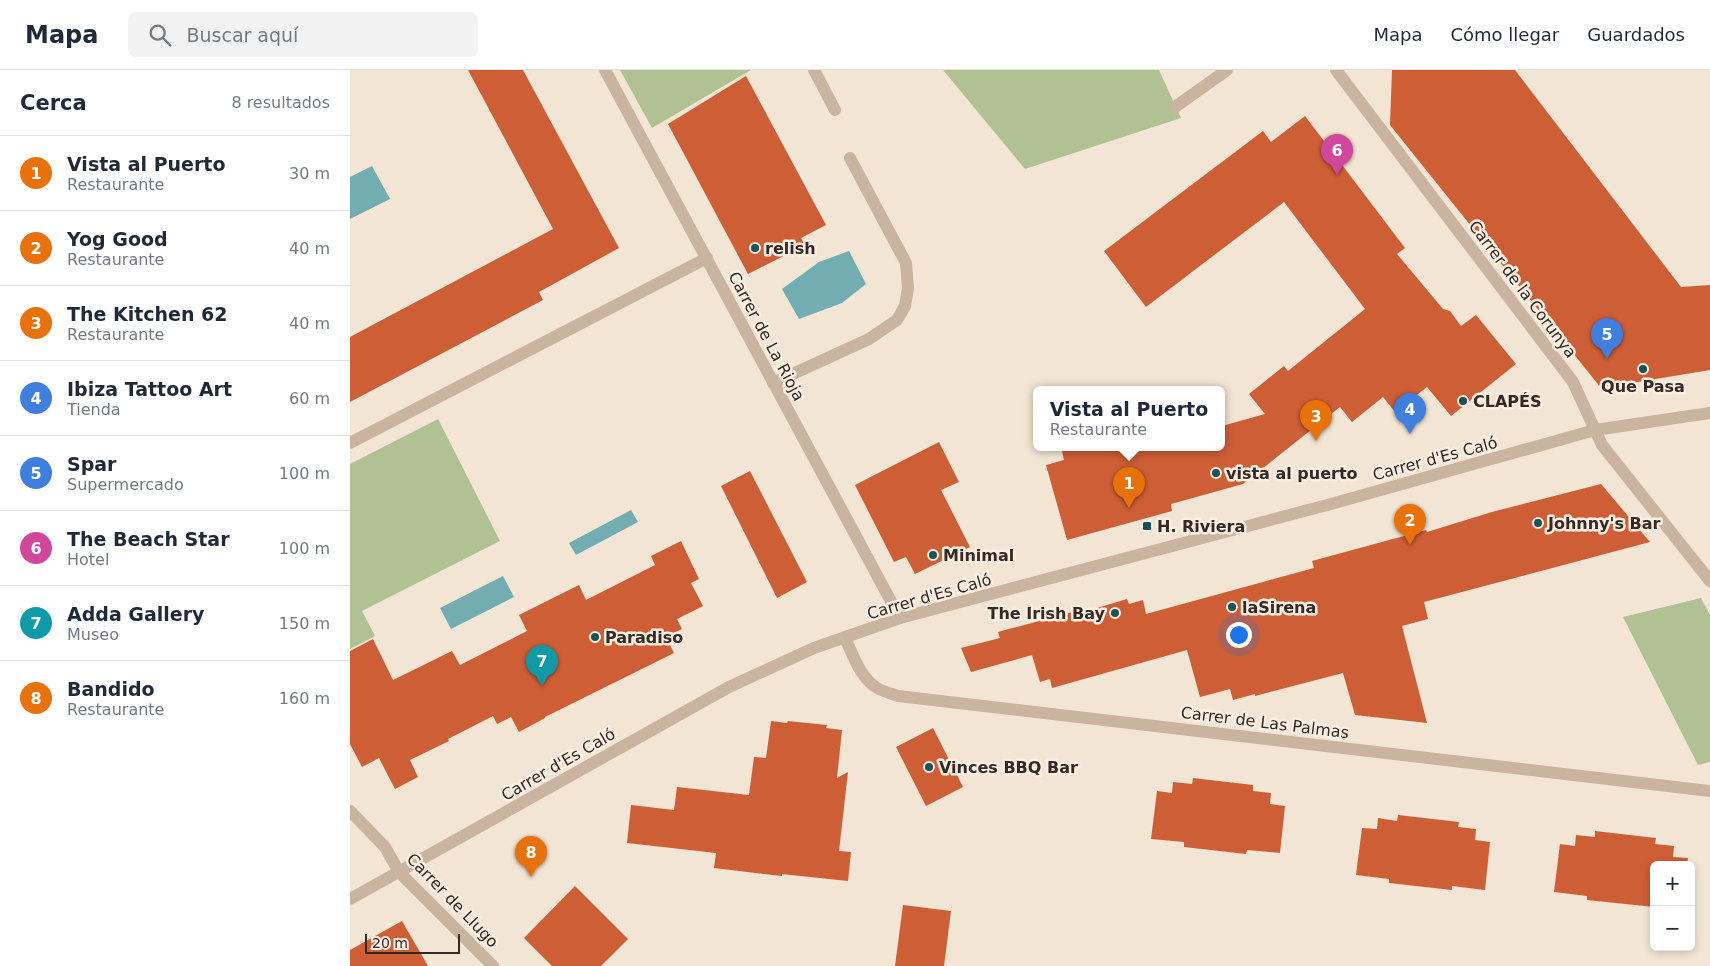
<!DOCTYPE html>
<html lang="es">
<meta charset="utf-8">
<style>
:root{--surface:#fff;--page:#f2f2f3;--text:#1f2937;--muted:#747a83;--line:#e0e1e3;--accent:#175257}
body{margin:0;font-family:"DejaVu Sans",sans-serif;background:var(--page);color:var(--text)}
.controls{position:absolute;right:15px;bottom:15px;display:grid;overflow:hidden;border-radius:8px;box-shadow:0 2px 8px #0003}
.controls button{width:45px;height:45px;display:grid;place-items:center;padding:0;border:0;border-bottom:1px solid var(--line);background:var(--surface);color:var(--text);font:25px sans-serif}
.scale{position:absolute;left:15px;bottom:12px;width:95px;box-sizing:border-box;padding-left:5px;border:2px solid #342924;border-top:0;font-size:14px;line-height:18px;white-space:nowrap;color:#342924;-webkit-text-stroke:4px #faefe1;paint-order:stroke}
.you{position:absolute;left:888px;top:564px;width:18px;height:18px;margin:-12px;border:4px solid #fff;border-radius:50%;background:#1a73e8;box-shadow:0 0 0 8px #1a73e833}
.badge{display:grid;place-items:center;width:32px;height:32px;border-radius:50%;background:var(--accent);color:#fff;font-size:16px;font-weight:700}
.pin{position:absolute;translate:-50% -41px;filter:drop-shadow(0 1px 2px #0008)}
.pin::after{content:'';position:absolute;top:26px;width:18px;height:15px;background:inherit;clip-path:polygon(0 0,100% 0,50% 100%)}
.popup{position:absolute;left:683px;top:316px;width:192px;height:65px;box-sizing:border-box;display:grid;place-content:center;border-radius:8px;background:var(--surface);filter:drop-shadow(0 1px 4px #0005);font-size:16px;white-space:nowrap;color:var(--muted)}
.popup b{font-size:19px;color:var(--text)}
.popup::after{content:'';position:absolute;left:50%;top:100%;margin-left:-10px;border:10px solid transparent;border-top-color:var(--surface)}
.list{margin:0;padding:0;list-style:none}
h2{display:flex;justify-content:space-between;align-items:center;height:65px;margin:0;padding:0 20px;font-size:21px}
h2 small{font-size:16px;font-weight:400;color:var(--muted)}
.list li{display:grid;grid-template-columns:32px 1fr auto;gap:15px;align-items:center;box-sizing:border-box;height:75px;padding:0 20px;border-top:1px solid var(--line)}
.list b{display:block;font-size:19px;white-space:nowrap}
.list p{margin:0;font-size:16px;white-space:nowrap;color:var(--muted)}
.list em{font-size:16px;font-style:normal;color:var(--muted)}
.icon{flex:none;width:28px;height:28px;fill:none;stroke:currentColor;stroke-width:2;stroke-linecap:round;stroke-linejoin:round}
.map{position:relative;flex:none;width:1360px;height:896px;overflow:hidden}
header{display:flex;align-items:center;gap:30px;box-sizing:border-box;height:70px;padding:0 25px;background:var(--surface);border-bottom:1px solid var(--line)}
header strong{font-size:24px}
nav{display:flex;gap:28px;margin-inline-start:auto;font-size:18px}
.search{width:350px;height:45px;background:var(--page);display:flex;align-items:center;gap:12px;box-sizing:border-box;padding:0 18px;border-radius:8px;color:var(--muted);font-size:19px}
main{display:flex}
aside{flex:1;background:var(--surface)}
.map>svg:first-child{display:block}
.green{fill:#b1c194}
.water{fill:#72adb1}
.building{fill:#ce5e36}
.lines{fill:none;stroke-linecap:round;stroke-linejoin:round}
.service{stroke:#cab4a0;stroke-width:12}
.minor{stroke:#cab4a0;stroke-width:12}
.poi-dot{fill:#175257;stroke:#faefe1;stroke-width:2}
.labels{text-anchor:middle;stroke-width:5;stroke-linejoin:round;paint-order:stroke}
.poi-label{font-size:16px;font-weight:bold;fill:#342924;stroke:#faefe1;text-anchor:start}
.street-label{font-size:16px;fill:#342924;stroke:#faefe1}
</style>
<header>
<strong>Mapa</strong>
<div class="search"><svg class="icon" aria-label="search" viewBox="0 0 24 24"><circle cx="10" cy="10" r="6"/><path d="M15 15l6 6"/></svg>Buscar aquí</div>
<nav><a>Mapa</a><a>Cómo llegar</a><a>Guardados</a></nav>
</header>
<main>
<aside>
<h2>Cerca<small>8 resultados</small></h2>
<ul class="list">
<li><span class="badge" style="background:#e8710a">1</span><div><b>Vista al Puerto</b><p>Restaurante</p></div><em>30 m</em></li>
<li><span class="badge" style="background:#e8710a">2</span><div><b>Yog Good</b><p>Restaurante</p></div><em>40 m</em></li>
<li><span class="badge" style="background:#e8710a">3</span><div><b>The Kitchen 62</b><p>Restaurante</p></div><em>40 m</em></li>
<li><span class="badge" style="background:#3f7fe0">4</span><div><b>Ibiza Tattoo Art</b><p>Tienda</p></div><em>60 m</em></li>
<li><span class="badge" style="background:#3f7fe0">5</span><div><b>Spar</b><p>Supermercado</p></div><em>100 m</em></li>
<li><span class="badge" style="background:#d1479c">6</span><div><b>The Beach Star</b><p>Hotel</p></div><em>100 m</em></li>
<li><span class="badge" style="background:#0f9aa8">7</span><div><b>Adda Gallery</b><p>Museo</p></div><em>150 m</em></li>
<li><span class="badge" style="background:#e8710a">8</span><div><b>Bandido</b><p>Restaurante</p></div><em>160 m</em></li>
</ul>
</aside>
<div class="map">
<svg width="1360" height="896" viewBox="0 0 1360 896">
<rect width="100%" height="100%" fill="#f2e5d4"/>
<g class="green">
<path d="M 270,0 L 401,0 L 302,58 Z"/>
<path d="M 593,0 L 809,0 L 831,48 L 675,99 Z"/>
<path d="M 88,349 L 150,471 L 12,541 L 25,566 L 0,579 L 0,394 Z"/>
<path d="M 1351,528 L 1360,545 L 1360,692 L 1348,695 L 1273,547 Z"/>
</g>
<g class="water">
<path d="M 22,96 L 40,129 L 0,149 L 0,107 Z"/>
<path d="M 499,181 L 516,214 L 492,233 L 449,249 L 432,219 L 469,192 Z"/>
<path d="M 281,440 L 288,452 L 226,485 L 219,473 Z"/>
<path d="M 153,506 L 164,527 L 101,559 L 90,538 Z"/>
</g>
<g class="building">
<path d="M 118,0 L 173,0 L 269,178 L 189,222 L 193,230 L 0,332 L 0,267 L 203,159 Z"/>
<path d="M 1042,0 L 1165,0 L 1331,217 L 1360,215 L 1360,300 L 1251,318 L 1040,55 Z"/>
<path d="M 396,6 L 476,155 L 451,168 L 455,175 L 398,204 L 318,54 Z"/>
<path d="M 955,46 L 1055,178 L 1047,184 L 1093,239 L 1100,241 L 1111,256 L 1126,245 L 1166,294 L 1101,346 L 1077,317 L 1045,342 L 1033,327 L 1002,352 L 990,337 L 893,414 L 821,434 L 822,441 L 717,470 L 696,395 L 714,390 L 711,377 L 872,377 L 872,356 L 915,344 L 899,324 L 934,296 L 938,301 L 1015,239 L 934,132 L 796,237 L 754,181 L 913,61 L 921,72 Z"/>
<path d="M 589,372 L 609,412 L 591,420 L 620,477 L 565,504 L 556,487 L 544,492 L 505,415 Z"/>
<path d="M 400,401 L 457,512 L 427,528 L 371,416 Z"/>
<path d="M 1251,414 L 1300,472 L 1074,532 L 1078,549 L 1052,556 L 1077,653 L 1005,645 L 993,603 L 905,626 L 905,624 L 883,630 L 880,619 L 850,627 L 837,580 L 702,618 L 700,609 L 690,612 L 682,585 L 621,602 L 611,578 L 650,568 L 648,562 L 726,541 L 727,544 L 777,529 L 779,534 L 793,530 L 796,544 L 964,498 L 962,491 L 1076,460 L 1077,462 L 1142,442 Z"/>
<path d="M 331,471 L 349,509 L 341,513 L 353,536 L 327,549 L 332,559 L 316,567 L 324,583 L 195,647 L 195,648 L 169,662 L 161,647 L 147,654 L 143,646 L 98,669 L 99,671 L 60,690 L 68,707 L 45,719 L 29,688 L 12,697 L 0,674 L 0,581 L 23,569 L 43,610 L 102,581 L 110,595 L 177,561 L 169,545 L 229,515 L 236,530 L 305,495 L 301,486 Z"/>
<path d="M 421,651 L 437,653 L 438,651 L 477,655 L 476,658 L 492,660 L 487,708 L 498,702 L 489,781 L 501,782 L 498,811 L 432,804 L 432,806 L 364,798 L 366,783 L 277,773 L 281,735 L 324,740 L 327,717 L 399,725 L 404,687 L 416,688 Z"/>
<path d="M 583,658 L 613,717 L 576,736 L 546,677 Z"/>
<path d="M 843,708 L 903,715 L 903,721 L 921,723 L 920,734 L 935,736 L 930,783 L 897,780 L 896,784 L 834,777 L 834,772 L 801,769 L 807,721 L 822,723 L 823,712 L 842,714 Z"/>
<path d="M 1048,745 L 1109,752 L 1108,757 L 1126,759 L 1125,770 L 1140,772 L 1135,820 L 1102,816 L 1102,820 L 1039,813 L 1039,809 L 1006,805 L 1012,758 L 1027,759 L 1028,748 L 1047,751 Z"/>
<path d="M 1245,761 L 1306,768 L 1305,774 L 1324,776 L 1323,787 L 1338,788 L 1337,795 L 1304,795 L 1304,837 L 1237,830 L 1237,826 L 1204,822 L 1210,774 L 1225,776 L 1226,765 L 1245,767 Z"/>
<path d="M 225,816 L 278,869 L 251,896 L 202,896 L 174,868 Z"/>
<path d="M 553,835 L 601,841 L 594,896 L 545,896 Z"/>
<path d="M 52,851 L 78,896 L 0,896 L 0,880 Z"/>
</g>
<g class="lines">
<g class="service">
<path d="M 464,0 L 485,40"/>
<path d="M 825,37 L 877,0"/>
<path d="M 423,313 L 519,269 L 547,250 L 555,236 L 558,218 L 556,193 L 500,88"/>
<path d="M 0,373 L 357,188"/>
</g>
<g class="minor">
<path d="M 255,0 L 550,548"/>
<path d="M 986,0 L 1223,312 L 1252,375 L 1360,511"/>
<path d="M 495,568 C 503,585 511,610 529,619 C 535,622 542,624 548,626 L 1360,721"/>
<path d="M 0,741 L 35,777 L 49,802 L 143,896"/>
<path d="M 0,829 L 379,617 L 464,578 L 550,548 L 981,434 L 1245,360 L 1360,343"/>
</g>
</g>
<g class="poi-dot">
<circle cx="405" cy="178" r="5"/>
<circle cx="1293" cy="299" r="5"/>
<circle cx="1113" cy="331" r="5"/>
<circle cx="866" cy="403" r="5"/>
<circle cx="1188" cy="453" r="5"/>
<rect x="792" y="451" width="10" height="10" rx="2.5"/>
<circle cx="583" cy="485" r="5"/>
<circle cx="882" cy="537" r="5"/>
<circle cx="765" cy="543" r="5"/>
<circle cx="245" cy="567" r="5"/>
<circle cx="579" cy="697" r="5"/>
</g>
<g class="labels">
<g class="poi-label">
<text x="415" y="184">relish</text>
<text x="1293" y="322" text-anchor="middle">Que Pasa</text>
<text x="1123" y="337">CLAPÉS</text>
<text x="876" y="409">vista al puerto</text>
<text x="1198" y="459">Johnny's Bar</text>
<text x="807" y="462">H. Riviera</text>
<text x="593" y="491">Minimal</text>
<text x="892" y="543">laSirena</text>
<text x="755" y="549" text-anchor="end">The Irish Bay</text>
<text x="255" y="573">Paradiso</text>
<text x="589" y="703">Vinces BBQ Bar</text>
</g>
<g class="street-label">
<text transform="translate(1173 219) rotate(53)" y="6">Carrer de la Corunya</text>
<text transform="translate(417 266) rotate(62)" y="6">Carrer de La Rioja</text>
<text transform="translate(1085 388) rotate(-15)" y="6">Carrer d'Es Caló</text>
<text transform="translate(579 526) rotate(-16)" y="6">Carrer d'Es Caló</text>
<text transform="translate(915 652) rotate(7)" y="6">Carrer de Las Palmas</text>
<text transform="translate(208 694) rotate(-30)" y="6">Carrer d'Es Caló</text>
<text transform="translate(103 830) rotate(46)" y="6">Carrer de Llugo</text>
</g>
</g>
</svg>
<div class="controls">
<button>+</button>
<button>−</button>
</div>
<div class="scale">20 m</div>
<div class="you"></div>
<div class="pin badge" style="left:779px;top:438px;background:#e8710a">1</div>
<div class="popup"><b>Vista al Puerto</b>Restaurante</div>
<div class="pin badge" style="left:1060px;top:475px;background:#e8710a">2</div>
<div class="pin badge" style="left:966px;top:371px;background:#e8710a">3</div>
<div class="pin badge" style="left:1060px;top:364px;background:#3f7fe0">4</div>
<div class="pin badge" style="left:1257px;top:289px;background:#3f7fe0">5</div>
<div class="pin badge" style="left:987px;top:105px;background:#d1479c">6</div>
<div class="pin badge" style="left:192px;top:616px;background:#0f9aa8">7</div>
<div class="pin badge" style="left:181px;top:807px;background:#e8710a">8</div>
</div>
</main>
